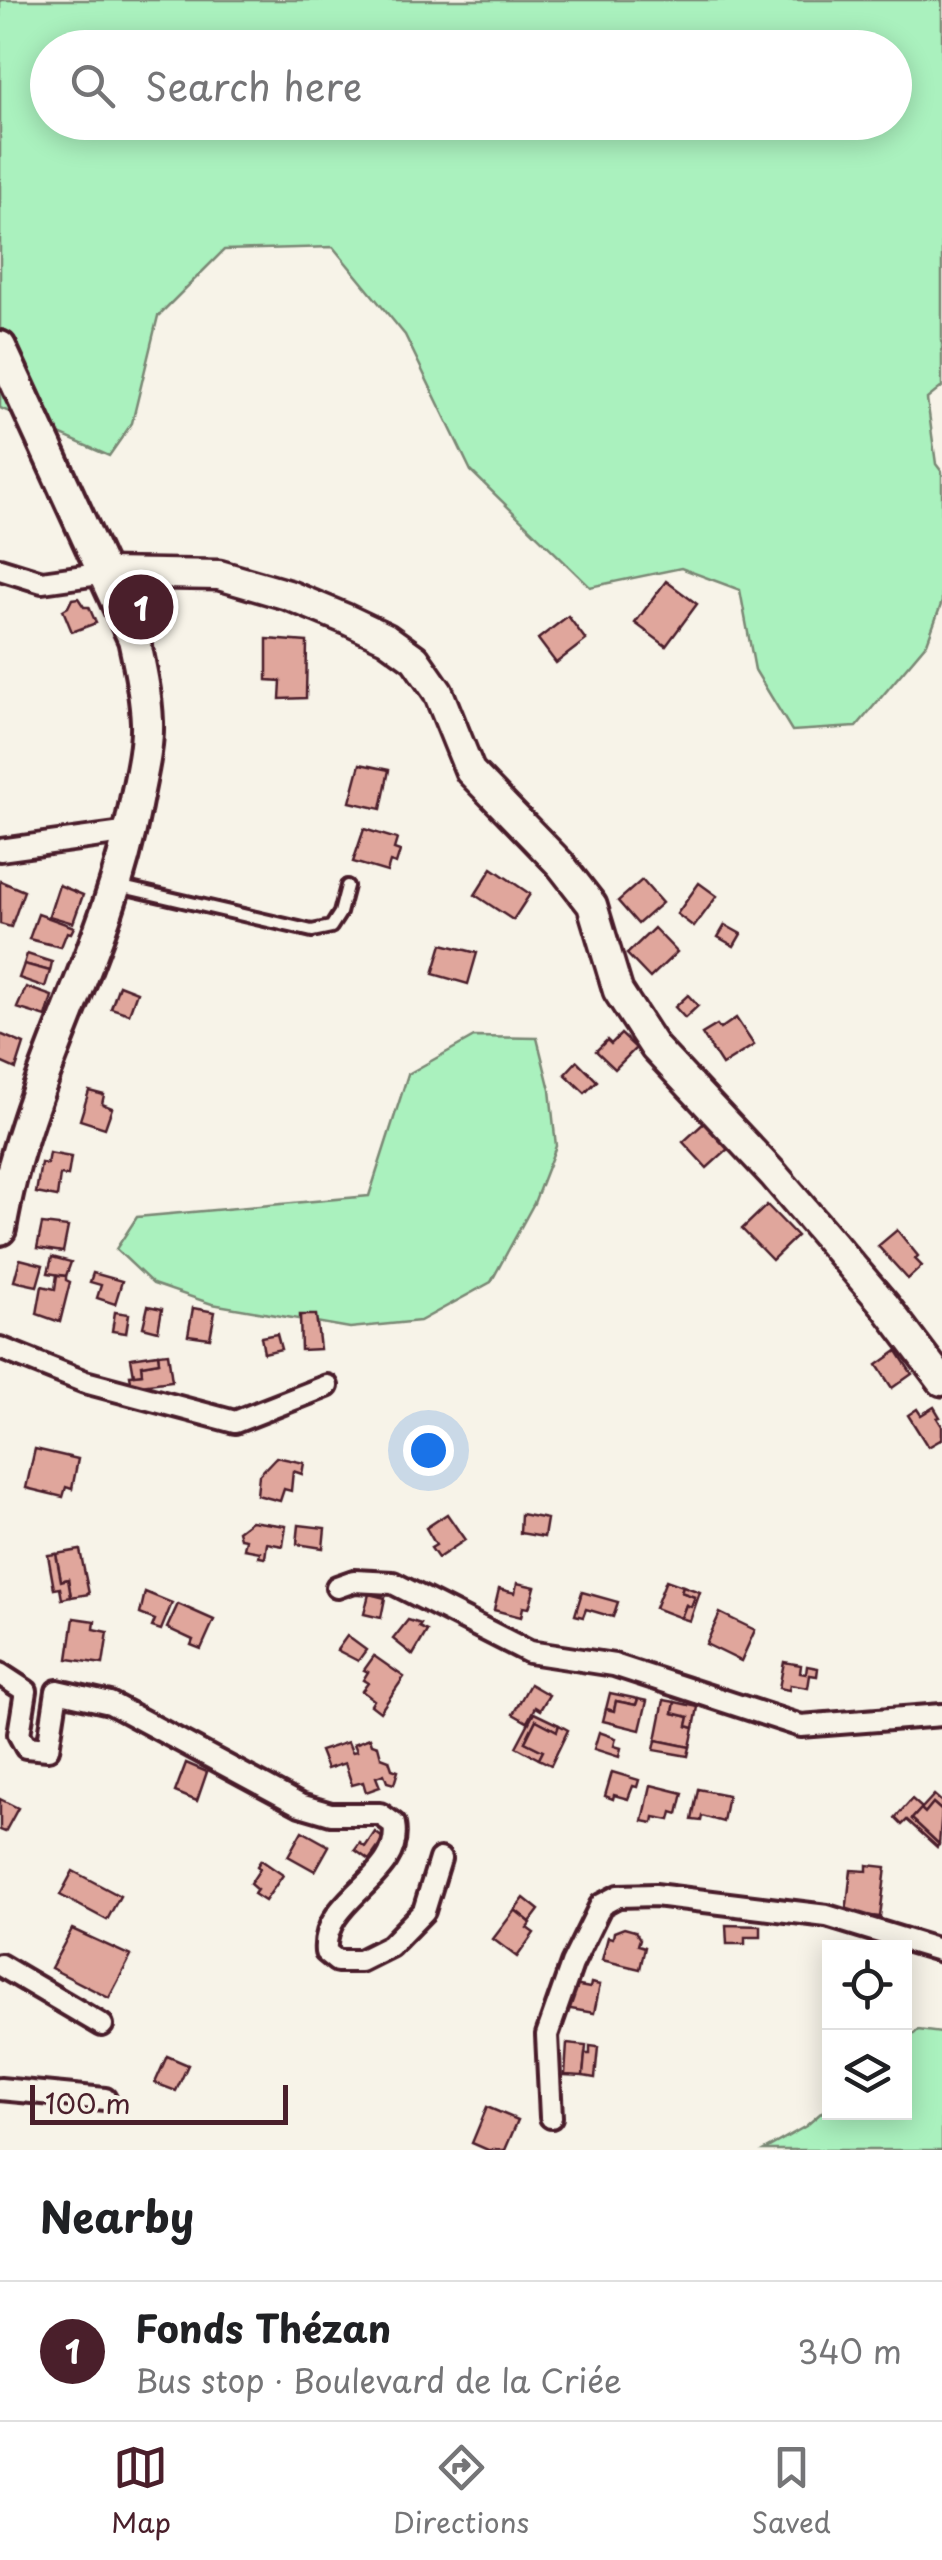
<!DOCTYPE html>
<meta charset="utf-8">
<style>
:root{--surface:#fff;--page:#f2f2f2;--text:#202124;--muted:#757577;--line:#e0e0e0;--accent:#4a1f2b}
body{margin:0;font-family:"Playpen Sans",sans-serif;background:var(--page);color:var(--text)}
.controls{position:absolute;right:30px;bottom:30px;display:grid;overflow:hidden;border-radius:0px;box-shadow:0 5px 25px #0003}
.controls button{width:90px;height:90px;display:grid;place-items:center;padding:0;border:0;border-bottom:2px solid var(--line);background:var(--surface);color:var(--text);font:50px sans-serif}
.scale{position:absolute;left:30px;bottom:25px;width:258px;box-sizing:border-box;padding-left:10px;border:5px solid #4a1f2b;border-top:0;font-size:28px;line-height:35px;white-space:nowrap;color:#4a1f2b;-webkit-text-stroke:8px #f7f3e8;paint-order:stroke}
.you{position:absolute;left:428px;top:1450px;width:35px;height:35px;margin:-25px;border:8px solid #fff;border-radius:50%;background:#1a73e8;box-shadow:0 0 0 15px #1a73e833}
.badge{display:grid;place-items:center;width:65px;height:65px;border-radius:50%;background:var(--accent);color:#fff;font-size:32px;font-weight:700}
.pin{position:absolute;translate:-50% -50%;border:5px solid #fff;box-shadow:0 2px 10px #0006}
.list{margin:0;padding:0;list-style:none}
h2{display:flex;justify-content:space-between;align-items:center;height:130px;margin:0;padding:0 40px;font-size:42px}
h2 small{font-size:32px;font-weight:400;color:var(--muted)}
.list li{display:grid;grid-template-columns:65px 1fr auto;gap:30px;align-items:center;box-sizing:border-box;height:140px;padding:0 40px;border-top:2px solid var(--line)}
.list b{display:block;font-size:38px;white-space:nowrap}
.list p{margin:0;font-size:32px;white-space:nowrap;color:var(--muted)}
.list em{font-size:32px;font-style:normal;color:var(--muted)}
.icon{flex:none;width:55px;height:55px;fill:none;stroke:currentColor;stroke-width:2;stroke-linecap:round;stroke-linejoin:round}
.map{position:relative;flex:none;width:942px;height:2150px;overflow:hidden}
.search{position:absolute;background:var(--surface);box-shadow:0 5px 25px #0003;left:30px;right:30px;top:30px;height:110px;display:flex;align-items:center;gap:25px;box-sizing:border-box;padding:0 35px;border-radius:55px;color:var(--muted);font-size:38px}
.sheet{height:270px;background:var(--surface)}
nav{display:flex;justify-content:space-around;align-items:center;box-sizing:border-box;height:140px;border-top:2px solid var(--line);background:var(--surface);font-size:28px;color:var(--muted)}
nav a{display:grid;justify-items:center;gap:5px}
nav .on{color:var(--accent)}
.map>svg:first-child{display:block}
.green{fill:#aaf1be;stroke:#7a8874;stroke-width:2.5;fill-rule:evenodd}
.building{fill:#e0a69c;stroke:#4a1f2b;stroke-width:2.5}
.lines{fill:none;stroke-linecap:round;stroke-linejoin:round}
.lane-casing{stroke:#4a1f2b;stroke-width:18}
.street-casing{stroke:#4a1f2b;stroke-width:28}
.secondary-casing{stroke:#4a1f2b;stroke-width:35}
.primary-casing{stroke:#4a1f2b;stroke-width:38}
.lane{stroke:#f7f3e8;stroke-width:10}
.street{stroke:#f7f3e8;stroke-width:20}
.secondary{stroke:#f7f3e8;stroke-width:28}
.primary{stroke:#f7f3e8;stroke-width:30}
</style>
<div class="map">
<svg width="942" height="2150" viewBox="0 0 942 2150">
<rect width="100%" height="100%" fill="#f7f3e8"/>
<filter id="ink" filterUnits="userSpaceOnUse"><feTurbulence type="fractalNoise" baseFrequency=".01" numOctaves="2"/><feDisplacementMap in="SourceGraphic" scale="20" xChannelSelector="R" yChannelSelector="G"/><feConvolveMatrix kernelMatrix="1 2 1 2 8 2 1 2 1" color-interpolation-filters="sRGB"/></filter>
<g filter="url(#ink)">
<g class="green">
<path d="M 0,0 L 942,0 L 942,387 L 927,399 L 936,464 L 942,472 L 942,602 L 927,643 L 856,727 L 792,731 L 755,670 L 740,590 L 681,568 L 590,587 L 471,471 L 405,335 L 333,247 L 224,250 L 158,316 L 132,423 L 109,456 L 0,408 ZM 48,48 L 894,48 L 894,122 L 48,122 Z"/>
<path d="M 474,1037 L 537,1038 L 550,1090 L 556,1146 L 534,1203 L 491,1282 L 420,1321 L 350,1328 L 212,1304 L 153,1284 L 116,1249 L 137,1217 L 369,1196 L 408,1074 Z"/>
<path d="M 918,2030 L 942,2033 L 942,2150 L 764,2150 L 806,2126 L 829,2106 L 830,2112 L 904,2112 L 905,2042 Z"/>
</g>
<g class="building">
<path d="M 666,581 L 697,604 L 666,646 L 635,623 Z"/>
<path d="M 78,598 L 84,607 L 89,607 L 96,623 L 72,632 L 63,610 L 68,607 L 72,599 Z"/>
<path d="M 568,616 L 586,640 L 556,663 L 538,639 Z"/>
<path d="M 267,639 L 307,642 L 306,698 L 280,699 L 281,681 L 267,680 Z"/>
<path d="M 360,764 L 389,770 L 381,809 L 350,802 Z"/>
<path d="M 364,829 L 397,839 L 394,849 L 400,851 L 396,864 L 390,862 L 387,872 L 353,862 Z"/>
<path d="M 492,868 L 530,894 L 513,920 L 475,895 Z"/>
<path d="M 642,880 L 662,903 L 638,924 L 618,901 Z"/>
<path d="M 0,881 L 24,891 L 11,927 L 0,924 Z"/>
<path d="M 699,883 L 717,896 L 694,927 L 677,914 Z"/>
<path d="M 59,885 L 83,895 L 73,923 L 49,916 Z"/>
<path d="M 38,914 L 74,927 L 71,933 L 67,932 L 61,947 L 29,939 Z"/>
<path d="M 725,925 L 741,934 L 734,946 L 718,937 Z"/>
<path d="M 654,928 L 677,952 L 650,978 L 627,954 Z"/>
<path d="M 442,944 L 477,953 L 468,984 L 433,974 Z"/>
<path d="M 27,954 L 52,962 L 50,971 L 24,964 Z"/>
<path d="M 24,964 L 50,971 L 45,987 L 19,978 Z"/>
<path d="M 119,985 L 137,992 L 129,1014 L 111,1008 Z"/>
<path d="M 26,987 L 52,996 L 46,1017 L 17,1008 Z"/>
<path d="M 688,995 L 698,1006 L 685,1018 L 675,1007 Z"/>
<path d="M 736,1018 L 754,1045 L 722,1065 L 702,1034 L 717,1025 L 720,1029 Z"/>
<path d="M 0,1034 L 24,1044 L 16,1069 L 0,1062 Z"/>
<path d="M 621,1034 L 636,1048 L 615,1069 L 596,1051 L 607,1040 L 611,1044 Z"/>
<path d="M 577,1061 L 597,1081 L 585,1093 L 565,1074 Z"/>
<path d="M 89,1091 L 104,1095 L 102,1104 L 112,1108 L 105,1128 L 80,1120 Z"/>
<path d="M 705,1122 L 729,1148 L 707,1168 L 683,1142 Z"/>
<path d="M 49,1153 L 71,1157 L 68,1176 L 60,1175 L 57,1197 L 36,1193 L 41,1163 L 47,1164 Z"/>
<path d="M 767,1205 L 797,1236 L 772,1260 L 742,1229 Z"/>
<path d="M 42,1224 L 68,1227 L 63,1252 L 37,1248 Z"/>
<path d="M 897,1230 L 918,1256 L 915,1259 L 922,1266 L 908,1279 L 878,1246 Z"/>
<path d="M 52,1257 L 71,1262 L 66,1276 L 48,1273 Z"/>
<path d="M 20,1259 L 43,1265 L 37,1286 L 14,1281 Z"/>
<path d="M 93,1273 L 122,1281 L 115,1304 L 97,1298 L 101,1285 L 90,1282 Z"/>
<path d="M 57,1275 L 66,1276 L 66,1280 L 70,1282 L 60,1322 L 37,1314 L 42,1286 L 55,1289 Z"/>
<path d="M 148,1306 L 162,1309 L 158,1331 L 143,1327 Z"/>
<path d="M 193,1308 L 215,1312 L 210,1338 L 188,1335 Z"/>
<path d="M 115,1312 L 129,1314 L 126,1333 L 112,1331 Z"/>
<path d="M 300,1315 L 316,1315 L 320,1349 L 301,1350 Z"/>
<path d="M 277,1334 L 281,1349 L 264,1353 L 261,1337 Z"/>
<path d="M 897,1351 L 912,1374 L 892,1388 L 877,1365 Z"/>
<path d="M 168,1353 L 172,1381 L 132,1386 L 130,1375 L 142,1374 L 141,1365 L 159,1362 L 158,1354 Z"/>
<path d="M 158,1354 L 159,1362 L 141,1365 L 142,1374 L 134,1375 L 131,1358 Z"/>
<path d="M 934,1407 L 940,1417 L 937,1418 L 942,1426 L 942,1439 L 928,1447 L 908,1415 L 917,1409 L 921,1415 Z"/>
<path d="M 35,1449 L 78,1459 L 72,1489 L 66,1487 L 63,1497 L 26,1488 Z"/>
<path d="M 276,1457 L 304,1463 L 302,1474 L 293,1471 L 291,1491 L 284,1489 L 280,1501 L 257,1495 L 259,1475 Z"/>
<path d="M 447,1514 L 465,1540 L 438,1558 L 431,1548 L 436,1545 L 426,1528 Z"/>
<path d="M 521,1514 L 547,1519 L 544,1537 L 520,1533 Z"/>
<path d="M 251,1521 L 286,1526 L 283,1546 L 267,1543 L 265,1558 L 259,1557 L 260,1552 L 244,1549 L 246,1539 L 240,1538 L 238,1531 Z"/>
<path d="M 299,1525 L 325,1528 L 323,1548 L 297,1544 Z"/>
<path d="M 80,1550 L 89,1594 L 71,1597 L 68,1579 L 61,1581 L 56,1554 Z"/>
<path d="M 56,1554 L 61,1581 L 68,1579 L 71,1597 L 62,1599 L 60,1588 L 54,1589 L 48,1555 Z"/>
<path d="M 666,1580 L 683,1586 L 681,1592 L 695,1597 L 691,1607 L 686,1605 L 681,1618 L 655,1608 Z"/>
<path d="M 517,1583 L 535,1587 L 529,1608 L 523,1607 L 521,1617 L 494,1610 L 499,1589 L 515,1593 Z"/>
<path d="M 683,1586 L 700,1592 L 690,1621 L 681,1618 L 686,1605 L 691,1607 L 695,1597 L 681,1592 Z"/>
<path d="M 145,1592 L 172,1603 L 161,1630 L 152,1627 L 155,1620 L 140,1614 Z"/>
<path d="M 582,1592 L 618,1602 L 613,1617 L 586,1609 L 583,1617 L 575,1615 Z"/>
<path d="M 369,1594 L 385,1598 L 381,1618 L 364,1614 Z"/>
<path d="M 178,1604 L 214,1620 L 201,1649 L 191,1645 L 193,1640 L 167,1628 Z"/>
<path d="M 720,1613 L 755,1630 L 741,1661 L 706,1644 Z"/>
<path d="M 74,1618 L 95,1621 L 94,1629 L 108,1632 L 103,1664 L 68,1659 Z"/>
<path d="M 408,1620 L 421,1624 L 419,1627 L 427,1631 L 413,1655 L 393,1639 Z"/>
<path d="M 347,1636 L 366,1650 L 358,1661 L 337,1650 Z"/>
<path d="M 374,1656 L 404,1677 L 380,1712 L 371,1705 L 374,1700 L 362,1691 L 368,1683 L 363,1680 L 368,1672 L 364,1670 Z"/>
<path d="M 784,1662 L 801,1665 L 800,1673 L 806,1674 L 807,1666 L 818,1668 L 817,1676 L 810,1675 L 808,1688 L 790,1685 L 789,1690 L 779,1688 Z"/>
<path d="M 530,1684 L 549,1695 L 540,1710 L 535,1707 L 527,1722 L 513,1714 Z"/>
<path d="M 610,1693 L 638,1699 L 636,1705 L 616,1701 L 614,1711 L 606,1709 Z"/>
<path d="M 638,1699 L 647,1701 L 640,1730 L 603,1721 L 606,1709 L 614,1711 L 616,1701 L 636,1705 Z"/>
<path d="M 664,1700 L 675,1702 L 673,1713 L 689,1717 L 687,1726 L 694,1728 L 690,1747 L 656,1740 Z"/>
<path d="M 675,1702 L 698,1707 L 694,1728 L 687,1726 L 689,1717 L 673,1713 Z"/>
<path d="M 534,1713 L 559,1725 L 557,1731 L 536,1720 L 525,1742 L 543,1751 L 539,1759 L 516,1747 Z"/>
<path d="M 536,1720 L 557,1731 L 559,1725 L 568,1730 L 551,1765 L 539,1759 L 543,1751 L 525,1742 Z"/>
<path d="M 599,1732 L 616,1738 L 614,1746 L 621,1748 L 619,1757 L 594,1749 Z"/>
<path d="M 370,1738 L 372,1744 L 378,1746 L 381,1757 L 389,1760 L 392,1769 L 398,1771 L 394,1784 L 387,1782 L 384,1774 L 376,1777 L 380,1787 L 366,1792 L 363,1782 L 352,1785 L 345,1763 L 327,1769 L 320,1751 L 348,1742 L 352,1752 L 357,1751 L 354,1744 Z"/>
<path d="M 656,1740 L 690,1747 L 688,1756 L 654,1750 Z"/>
<path d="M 186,1763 L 207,1772 L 197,1801 L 175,1792 Z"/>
<path d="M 612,1772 L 639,1780 L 637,1787 L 633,1786 L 628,1799 L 614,1795 L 613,1799 L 605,1796 Z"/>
<path d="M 651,1785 L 683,1793 L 678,1814 L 672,1812 L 670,1820 L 654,1817 L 653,1823 L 643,1821 Z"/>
<path d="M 698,1789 L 728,1795 L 723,1822 L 702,1816 L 701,1821 L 692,1820 Z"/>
<path d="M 934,1795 L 942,1802 L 942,1811 L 933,1803 L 925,1813 L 921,1809 L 912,1819 L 939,1844 L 937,1847 L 907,1820 L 902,1825 L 895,1818 L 912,1799 L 922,1808 Z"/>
<path d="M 0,1799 L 18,1808 L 5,1832 L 0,1830 Z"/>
<path d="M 933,1803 L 942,1811 L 939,1844 L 912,1819 L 921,1809 L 925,1813 Z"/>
<path d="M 302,1831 L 329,1846 L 315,1871 L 288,1856 Z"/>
<path d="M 375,1832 L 384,1839 L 369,1860 L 355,1850 L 360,1843 L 365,1847 Z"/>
<path d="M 261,1860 L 283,1875 L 265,1901 L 254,1894 L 257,1890 L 250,1884 L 260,1869 L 257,1866 Z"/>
<path d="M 867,1865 L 886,1867 L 880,1917 L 846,1913 L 851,1870 L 867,1871 Z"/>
<path d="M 73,1871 L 120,1896 L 107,1920 L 60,1895 Z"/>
<path d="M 524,1898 L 539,1910 L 530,1922 L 515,1910 Z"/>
<path d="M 515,1910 L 531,1923 L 527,1928 L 534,1933 L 517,1957 L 493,1939 Z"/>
<path d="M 726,1925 L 761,1926 L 761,1937 L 745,1937 L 745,1944 L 727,1944 Z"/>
<path d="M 624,1928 L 635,1931 L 640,1939 L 638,1945 L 645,1947 L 640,1969 L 602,1960 L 608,1937 L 613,1938 L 614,1932 Z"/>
<path d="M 72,1929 L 131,1956 L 109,1998 L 51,1968 Z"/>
<path d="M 591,1983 L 600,1985 L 594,2013 L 565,2008 L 566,1998 L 572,1999 L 574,1985 L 590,1988 Z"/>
<path d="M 567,2044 L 586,2046 L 583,2076 L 565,2075 Z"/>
<path d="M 590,2046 L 598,2047 L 595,2078 L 583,2076 L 585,2054 L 590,2054 Z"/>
<path d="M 167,2056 L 188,2065 L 176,2091 L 155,2083 Z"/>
<path d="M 487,2107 L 518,2120 L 505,2150 L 488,2150 L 472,2143 Z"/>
</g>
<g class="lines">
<g class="lane-casing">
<path id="lane" d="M 118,886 L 312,931 L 331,927 L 340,913 L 347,886"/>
</g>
<g class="street-casing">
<g id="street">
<path d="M 0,569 L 42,582 L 106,573"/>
<path d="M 0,850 L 130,832"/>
<path d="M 0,1348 L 85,1382 L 235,1422 L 327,1386"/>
<path d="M 337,1587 L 354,1581 L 393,1583 L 529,1652 L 614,1665 L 801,1726 L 942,1715"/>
<path d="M 0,1674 L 26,1691 L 19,1734 L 26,1747 L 48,1749 L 57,1691 L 110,1703 L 300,1805 L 331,1814 L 380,1814 L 394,1824 C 404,1878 321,1897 326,1952 L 337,1961 L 360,1961 L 390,1946 L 424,1911 L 440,1859"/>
<path d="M 0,1965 L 102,2025"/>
<path d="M 0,2089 L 105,2099"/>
<path d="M 551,2117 L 547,2035 L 572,1964 L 601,1905 L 618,1896 L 655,1895 L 827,1916 L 942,1951"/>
</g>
</g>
<g class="secondary-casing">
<path id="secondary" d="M 106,573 L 219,575 L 288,595 L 346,619 L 386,638 L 415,659 L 438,692 L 470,771 L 560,864 L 592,905 L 618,991 L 655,1048 L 773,1174 L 884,1304 L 942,1381"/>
</g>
<g class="primary-casing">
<path id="primary" d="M 0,347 L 134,639 C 140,666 146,694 147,722 C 148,749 140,779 135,806 C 108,952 24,1082 0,1229"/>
</g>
<use href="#lane" class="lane"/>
<use href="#street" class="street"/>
<use href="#secondary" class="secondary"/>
<use href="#primary" class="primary"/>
</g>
</g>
</svg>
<div class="controls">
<button><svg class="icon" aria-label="locate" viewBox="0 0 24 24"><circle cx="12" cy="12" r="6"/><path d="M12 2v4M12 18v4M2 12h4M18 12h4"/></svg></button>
<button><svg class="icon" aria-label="layers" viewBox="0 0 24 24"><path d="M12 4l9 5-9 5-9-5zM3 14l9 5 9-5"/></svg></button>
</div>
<div class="scale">100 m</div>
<div class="you"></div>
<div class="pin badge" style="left:141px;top:607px">1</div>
<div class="search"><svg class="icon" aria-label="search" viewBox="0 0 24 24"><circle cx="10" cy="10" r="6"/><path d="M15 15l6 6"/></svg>Search here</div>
</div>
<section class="sheet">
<h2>Nearby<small></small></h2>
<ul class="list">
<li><span class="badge">1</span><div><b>Fonds Thézan</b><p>Bus stop · Boulevard de la Criée</p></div><em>340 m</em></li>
</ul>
</section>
<nav>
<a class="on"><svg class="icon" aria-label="map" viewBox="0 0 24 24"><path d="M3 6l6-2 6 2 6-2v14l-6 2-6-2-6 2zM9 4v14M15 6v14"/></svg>Map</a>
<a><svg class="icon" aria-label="directions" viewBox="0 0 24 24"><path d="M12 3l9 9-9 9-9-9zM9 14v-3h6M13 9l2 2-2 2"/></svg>Directions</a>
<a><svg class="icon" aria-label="saved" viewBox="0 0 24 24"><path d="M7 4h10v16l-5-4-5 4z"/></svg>Saved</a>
</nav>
